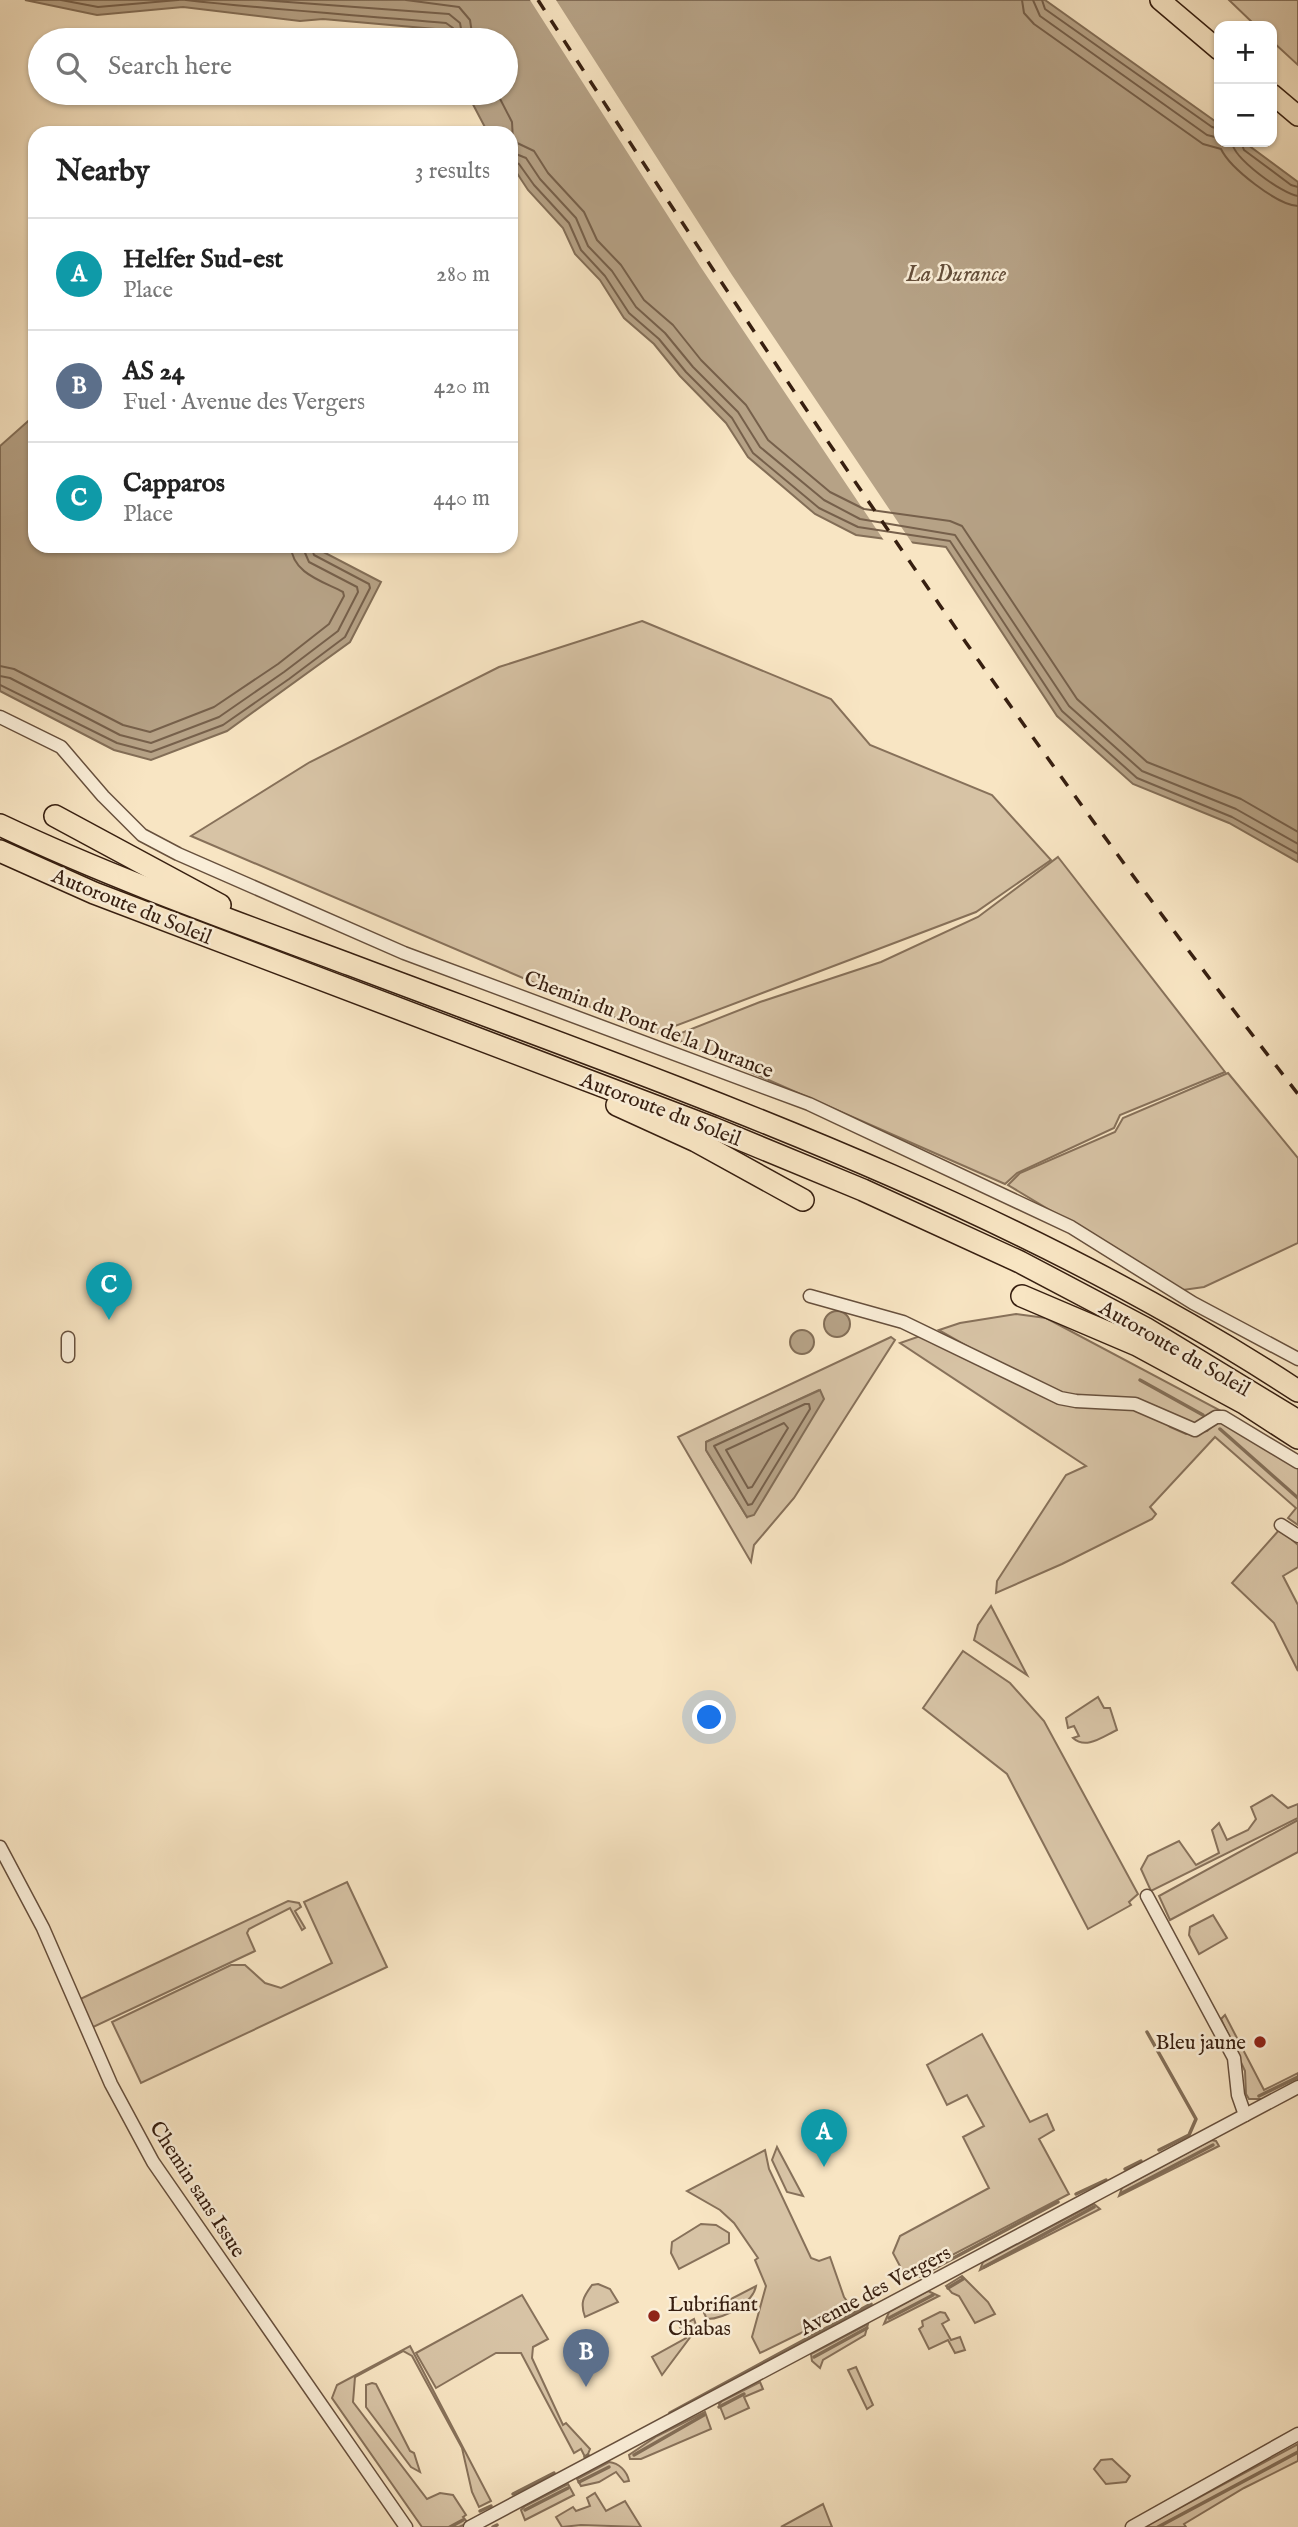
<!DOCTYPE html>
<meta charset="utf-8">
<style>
:root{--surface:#fff;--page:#f6f6f6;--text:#222;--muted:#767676;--line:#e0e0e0;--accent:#8f2418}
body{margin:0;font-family:"IM FELL English",serif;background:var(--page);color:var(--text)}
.controls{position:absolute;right:21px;top:21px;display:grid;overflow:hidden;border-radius:14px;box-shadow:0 2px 5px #0004}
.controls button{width:63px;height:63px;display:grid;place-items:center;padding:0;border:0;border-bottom:2px solid var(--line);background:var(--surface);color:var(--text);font:35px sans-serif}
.you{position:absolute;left:710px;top:1718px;width:24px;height:24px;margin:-18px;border:5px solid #fff;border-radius:50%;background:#1a73e8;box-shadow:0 0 0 10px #1a73e833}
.badge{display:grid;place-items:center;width:46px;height:46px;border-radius:50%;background:var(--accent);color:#fff;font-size:23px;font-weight:700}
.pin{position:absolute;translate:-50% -58px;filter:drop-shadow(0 2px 4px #0008)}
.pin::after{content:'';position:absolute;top:37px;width:24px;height:21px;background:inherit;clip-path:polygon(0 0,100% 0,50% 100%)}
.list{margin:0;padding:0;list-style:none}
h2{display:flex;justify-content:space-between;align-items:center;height:91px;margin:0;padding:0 28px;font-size:30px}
h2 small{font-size:23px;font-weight:400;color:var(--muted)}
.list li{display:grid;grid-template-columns:46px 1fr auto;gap:21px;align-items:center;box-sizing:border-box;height:112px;padding:0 28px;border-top:2px solid var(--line)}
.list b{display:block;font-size:26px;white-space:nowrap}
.list p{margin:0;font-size:23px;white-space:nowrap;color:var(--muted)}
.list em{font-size:23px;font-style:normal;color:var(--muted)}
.icon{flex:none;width:38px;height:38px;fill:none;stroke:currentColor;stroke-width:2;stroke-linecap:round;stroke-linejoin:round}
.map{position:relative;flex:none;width:1298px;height:2527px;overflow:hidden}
.search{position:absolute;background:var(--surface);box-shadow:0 2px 5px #0004;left:28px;top:28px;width:490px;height:77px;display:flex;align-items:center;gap:18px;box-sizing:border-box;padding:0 24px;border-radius:38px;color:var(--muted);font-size:26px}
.panel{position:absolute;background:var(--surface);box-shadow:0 2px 5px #0004;left:28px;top:126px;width:490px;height:427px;border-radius:21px}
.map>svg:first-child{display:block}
.green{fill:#d7c3a5;stroke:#87715a;stroke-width:2;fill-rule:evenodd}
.water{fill:#b6a286;stroke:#836e57;stroke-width:2}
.pier{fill:#f8e5c3}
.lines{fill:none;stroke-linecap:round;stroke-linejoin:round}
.shore{stroke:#76604b;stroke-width:2}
.stream{stroke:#836e57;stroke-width:3.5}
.minor-casing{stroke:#67503d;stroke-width:15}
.primary-casing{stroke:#371f10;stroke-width:22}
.motorway-casing{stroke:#371f10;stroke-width:24}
.minor{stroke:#faeed8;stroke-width:12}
.primary{stroke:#f8e5c3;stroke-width:19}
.motorway{stroke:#f8e5c3;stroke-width:21}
.rail{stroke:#371f10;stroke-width:3.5;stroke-dasharray:12 12;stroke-linecap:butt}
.poi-dot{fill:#8f2418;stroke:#faeed8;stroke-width:2.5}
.labels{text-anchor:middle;stroke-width:5;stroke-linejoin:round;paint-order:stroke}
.street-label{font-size:21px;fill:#371f10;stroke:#faeed8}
.poi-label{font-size:21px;fill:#371f10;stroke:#faeed8;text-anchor:end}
.water-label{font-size:23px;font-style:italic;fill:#634d39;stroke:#faeed8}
</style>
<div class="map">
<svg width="1298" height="2527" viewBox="0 0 1298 2527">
<rect width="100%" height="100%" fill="#f8e5c3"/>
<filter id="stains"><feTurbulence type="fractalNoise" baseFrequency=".00286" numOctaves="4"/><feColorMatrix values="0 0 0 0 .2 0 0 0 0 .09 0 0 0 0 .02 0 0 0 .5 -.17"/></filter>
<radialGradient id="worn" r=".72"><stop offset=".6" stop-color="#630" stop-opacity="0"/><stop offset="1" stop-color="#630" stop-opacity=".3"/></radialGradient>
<g class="green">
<path d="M 1229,0 L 1298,0 L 1298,65 L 1272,41 L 1272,26 L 1256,26 Z"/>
<path d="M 642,621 L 831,699 L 870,745 L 992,795 L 1051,860 L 976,912 L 654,1034 L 191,836 L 310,762 L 499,667 Z"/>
<path d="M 1058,857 L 1225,1072 L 1120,1115 L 1114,1128 L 1017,1173 L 1005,1184 L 671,1037 L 760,1002 L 881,962 L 978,917 Z"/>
<path d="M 1228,1073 L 1298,1158 L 1298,1243 L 1204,1287 L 1183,1290 L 1008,1185 L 1020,1173 L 1115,1132 L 1123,1118 Z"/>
<path d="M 1016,1314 L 1046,1318 L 1225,1413 L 1197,1424 L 1169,1415 L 1142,1401 L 1064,1394 L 997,1363 L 939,1330 L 960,1323 Z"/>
<path d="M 923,1335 L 1055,1398 L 1135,1407 L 1157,1416 L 1170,1427 L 1186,1434 L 1207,1431 L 1219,1420 L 1298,1468 L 1298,1525 L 1288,1518 L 1296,1508 L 1215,1437 L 1150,1507 L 1156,1514 L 1152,1519 L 1062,1564 L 996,1593 L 997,1581 L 1066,1475 L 1086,1466 L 900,1343 Z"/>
<path d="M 891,1337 L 895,1340 L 794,1498 L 754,1545 L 751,1562 L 678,1437 ZM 817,1391 L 747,1517 L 706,1450 L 706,1442 Z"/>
<path d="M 1280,1529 L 1298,1545 L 1298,1567 L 1283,1576 L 1298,1605 L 1298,1671 L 1274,1623 L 1232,1583 Z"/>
<path d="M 991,1606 L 1027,1675 L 974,1640 L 978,1625 Z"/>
<path d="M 963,1651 L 1010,1683 L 1044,1721 L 1138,1894 L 1129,1902 L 1131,1905 L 1088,1929 L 1007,1774 L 923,1708 Z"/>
<path d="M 1098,1697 L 1104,1708 L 1110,1708 L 1117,1730 C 1102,1737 1086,1750 1073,1738 L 1079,1736 L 1074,1726 L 1068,1728 L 1066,1718 Z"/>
<path d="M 1272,1795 L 1288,1808 L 1298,1804 L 1298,1818 L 1151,1891 L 1141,1869 L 1148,1856 L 1179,1841 L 1196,1865 L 1219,1853 L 1212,1830 L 1219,1823 L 1227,1840 L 1248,1830 L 1256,1819 L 1251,1807 Z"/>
<path d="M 1298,1820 L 1298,1852 L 1170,1920 L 1159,1896 Z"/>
<path d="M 347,1882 L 387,1967 L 141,2083 L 112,2022 L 231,1965 L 245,1965 L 265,1983 L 281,1988 L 332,1963 L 304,1902 Z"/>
<path d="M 288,1901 L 299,1903 L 301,1907 L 295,1911 L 305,1928 L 302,1930 L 290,1908 L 249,1929 L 247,1933 L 255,1951 L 89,2029 L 76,2001 Z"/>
<path d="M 1213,1915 L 1227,1938 L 1199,1954 L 1189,1935 L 1190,1927 Z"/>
<path d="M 1225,2015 L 1264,2090 L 1298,2073 L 1298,2082 L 1263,2099 L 1249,2099 L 1246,2094 L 1245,2071 L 1221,2019 Z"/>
<path d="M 982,2034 L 1030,2122 L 1047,2114 L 1054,2130 L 1039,2139 L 1069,2194 L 916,2274 L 913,2269 L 902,2270 L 893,2253 L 900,2236 L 989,2188 L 963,2137 L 984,2126 L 967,2095 L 947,2105 L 927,2065 Z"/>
<path d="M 1211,2140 L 1216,2141 L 1219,2146 L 1119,2196 L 1122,2188 Z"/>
<path d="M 777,2147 L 779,2151 L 803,2196 L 787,2192 L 772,2160 Z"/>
<path d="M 765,2150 L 769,2169 L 811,2258 L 819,2261 L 830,2257 L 844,2297 L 852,2308 L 760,2353 L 752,2337 L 766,2286 L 755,2260 L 758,2258 L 734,2223 L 720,2210 L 687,2191 Z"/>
<path d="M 1094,2204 L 1100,2209 L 980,2270 L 983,2262 Z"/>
<path d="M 701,2224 L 716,2225 L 729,2233 L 729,2243 L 679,2269 L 671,2253 L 672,2242 Z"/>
<path d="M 962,2276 L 988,2302 L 995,2314 L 975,2323 L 959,2296 L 952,2293 L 946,2286 Z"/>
<path d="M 598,2284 L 610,2289 L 618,2302 L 585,2317 C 580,2303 583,2297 592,2285 Z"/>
<path d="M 756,2286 C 753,2303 724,2319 707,2319 L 704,2313 Z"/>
<path d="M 928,2291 L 939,2296 L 884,2324 L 889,2312 Z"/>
<path d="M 522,2295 L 548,2339 L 533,2347 L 532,2358 L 563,2425 L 566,2423 L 590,2449 L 586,2459 L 581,2449 L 574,2453 L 521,2353 L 496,2353 L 436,2388 L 416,2353 Z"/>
<path d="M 940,2312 L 945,2313 L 949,2320 L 942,2324 L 951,2340 L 960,2337 L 965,2350 L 955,2353 L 948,2340 L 929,2349 L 919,2329 L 923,2326 L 922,2321 Z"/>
<path d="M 694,2319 L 697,2328 L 662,2375 L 652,2357 L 686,2338 L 680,2327 Z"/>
<path d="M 868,2324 L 865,2335 L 823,2360 L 820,2368 L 812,2361 L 811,2354 Z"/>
<path d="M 410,2346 L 491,2501 L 479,2507 L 472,2492 L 462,2448 L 412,2356 L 403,2351 L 355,2377 L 353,2402 L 427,2499 L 440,2493 L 453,2495 L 466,2515 L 463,2517 L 468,2523 L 459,2527 L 422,2527 L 332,2398 L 337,2385 Z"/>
<path d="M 856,2367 L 873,2405 L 867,2409 L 848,2370 Z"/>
<path d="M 760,2382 L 763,2389 L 744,2397 L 749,2408 L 725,2419 L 719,2404 L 722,2401 Z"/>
<path d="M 372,2383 L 376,2384 L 410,2451 L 414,2453 L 420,2472 L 411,2467 L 366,2407 L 366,2385 Z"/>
<path d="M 705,2412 L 711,2429 L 641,2459 L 630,2459 L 629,2455 L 657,2436 Z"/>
<path d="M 1298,2444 L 1298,2461 L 1244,2488 L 1184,2524 L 1186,2527 L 1144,2527 Z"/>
<path d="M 1112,2459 L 1130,2476 L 1126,2482 L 1106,2484 L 1094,2469 L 1101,2460 Z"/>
<path d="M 609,2462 C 619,2463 627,2471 629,2481 L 624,2482 L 616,2472 L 599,2482 L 581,2486 L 577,2479 Z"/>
<path d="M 568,2484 L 574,2495 L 525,2520 L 521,2510 L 525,2506 Z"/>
<path d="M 595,2493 L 606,2511 L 625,2501 L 641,2527 L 581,2525 L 562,2527 L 556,2517 L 573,2507 L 576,2511 L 590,2506 L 587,2498 Z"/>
<path d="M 823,2504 L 832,2527 L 781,2527 Z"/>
</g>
<g class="water">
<path d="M 25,0 L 1045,0 L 1219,124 L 1219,142 L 1244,142 L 1298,182 L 1298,862 L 1229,823 L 1133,784 L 1057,716 L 946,547 L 856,535 L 815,514 L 748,457 L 726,423 L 680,376 L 654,344 L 624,318 L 600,280 L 575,254 L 563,228 L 528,190 L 511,164 L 511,133 L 488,133 L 467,93 L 506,93 L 506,40 L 447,40 L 446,30 L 323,19 L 300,21 L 183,7 L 97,15 Z"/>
<path d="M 35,415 L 35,546 L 312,546 L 381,582 L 350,642 L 227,731 L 151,760 L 114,750 L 0,691 L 0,446 Z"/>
<circle cx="837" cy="1324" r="13"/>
<circle cx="802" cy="1342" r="12"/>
<path d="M 820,1390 L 824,1399 L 754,1515 L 747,1517 L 706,1450 L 706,1442 Z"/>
</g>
<path class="pier" d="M 530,0 L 556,0 L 732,275 L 914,546 L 885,542 L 700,266 Z"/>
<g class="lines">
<g class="shore">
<path d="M 61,0 L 98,7 L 178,0"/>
<path d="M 186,0 C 273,10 359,15 446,23 L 453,28 L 454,40"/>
<path d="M 261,0 L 449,14 L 460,23 L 463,40"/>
<path d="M 406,0 L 459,7 L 470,20 L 473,40"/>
<path d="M 1022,0 L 1024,13 L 1034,24 L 1203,144 L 1221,149 C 1230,168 1277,205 1298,206"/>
<path d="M 1033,0 L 1040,16 L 1207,135 L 1219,138"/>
<path d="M 1042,0 L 1045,9 L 1212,127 L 1219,129"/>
<path d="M 497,93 L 512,122 L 513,141 L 534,151 L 548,173 L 584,212 L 597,240 L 621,265 L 644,300 L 673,325 L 701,360 L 746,405 L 768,440 L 830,492 L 864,509 L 950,521 L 962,526 L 1077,699 L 1147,762 L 1241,799 L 1298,832"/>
<path d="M 1232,142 C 1233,158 1282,194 1298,196"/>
<path d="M 1241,142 L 1244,150 L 1291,185 L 1298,187"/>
<path d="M 511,152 L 526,158 L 540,179 L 576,218 L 588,246 L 612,271 L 636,307 L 665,333 L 693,367 L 738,412 L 760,447 L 824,500 L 860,519 L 955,535 L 1069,706 L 1142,771 L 1236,809 L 1298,844"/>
<path d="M 511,161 L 519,164 L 534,185 L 569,223 L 581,250 L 605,276 L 629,313 L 659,339 L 686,372 L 732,418 L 753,453 L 819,508 L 858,527 L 950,541 L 1062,711 L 1137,778 L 1232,817 L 1298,854"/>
<path d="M 0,666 L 14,669 L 123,725 L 150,732 L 214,707 L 278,664 L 329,624 L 344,596 L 343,592 C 322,581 292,573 291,546"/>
<path d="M 0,676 L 10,678 L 120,735 L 151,743 L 219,717 L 284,672 L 338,631 L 358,592 L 357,587 L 309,562 L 302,546"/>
<path d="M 0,685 L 117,743 L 151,752 L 223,725 L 289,679 L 345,637 L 370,588 L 369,584 L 314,555 L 311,546"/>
<path d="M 805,1404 L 809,1404 L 810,1409 L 752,1504 L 748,1505 L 714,1446 Z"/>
<path d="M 784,1423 L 788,1428 L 752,1487 L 748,1488 L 726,1450 Z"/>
</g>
<g class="stream">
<path d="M 1140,1380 L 1203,1415"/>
<path d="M 1220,1429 L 1298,1498"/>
<path d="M 1147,2032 L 1196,2119 L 1189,2135 L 1159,2150"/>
<path d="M 1259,2096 L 1298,2077"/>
<path d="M 1125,2169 L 1141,2161"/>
<path d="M 1122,2193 L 1213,2145"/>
<path d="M 1076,2194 L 1106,2180"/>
<path d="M 984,2267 L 1094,2207"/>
<path d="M 920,2276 L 1058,2202"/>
<path d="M 948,2288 L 963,2279"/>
<path d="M 889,2318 L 933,2295"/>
<path d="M 814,2357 L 867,2328"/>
<path d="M 719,2407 L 744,2394"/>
<path d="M 670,2413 L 871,2304"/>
<path d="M 634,2455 L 704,2415"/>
<path d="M 585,2457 L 588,2455"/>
<path d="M 579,2482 L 609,2467"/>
<path d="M 513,2494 L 554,2473"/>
<path d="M 525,2510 L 568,2488"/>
<path d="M 480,2511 L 491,2506"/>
<path d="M 450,2527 L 463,2520"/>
<path d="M 493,2527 L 497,2525"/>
<path d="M 1158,2527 L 1298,2452"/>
</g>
<g class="minor-casing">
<g id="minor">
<path d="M 0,717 L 61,747 L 103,796 L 142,835 L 178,854 L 404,953 L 809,1104 L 1071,1227 L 1193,1303 L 1298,1359"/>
<path d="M 810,1296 L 903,1322 L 1060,1398 L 1076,1401 L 1135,1404 L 1195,1430 L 1216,1417 L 1223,1417 L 1298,1462"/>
<path d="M 68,1338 L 68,1356"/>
<path d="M 1281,1525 L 1298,1536"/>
<path d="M 0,1847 L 43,1928 L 111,2084 L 153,2162 L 406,2527"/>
<path d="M 1147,1896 L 1234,2058 L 1238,2095 L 1245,2115"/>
<path d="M 470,2527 L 1298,2087"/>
<path d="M 1132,2527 L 1298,2434"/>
</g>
</g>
<g class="primary-casing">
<g id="primary">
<path d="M 1160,0 L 1219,50"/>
<path d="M 1272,94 L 1298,116"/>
</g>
</g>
<g class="motorway-casing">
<g id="motorway">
<path d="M 55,816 L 220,905"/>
<path d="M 0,825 C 114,879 233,921 351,965 C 675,1087 1007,1200 1298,1391"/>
<path d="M 0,851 L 94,893 L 713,1128 L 863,1190 L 1020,1262 L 1145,1328 L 1298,1421"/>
<path d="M 617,1105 L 696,1141 L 803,1200"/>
<path d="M 1022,1296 L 1137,1345 L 1244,1403 L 1298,1438"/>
</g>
</g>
<use href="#minor" class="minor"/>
<use href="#primary" class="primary"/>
<use href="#motorway" class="motorway"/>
<path class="rail" d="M 538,0 C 778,374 1025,743 1298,1094"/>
</g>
<g class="poi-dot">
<circle cx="1260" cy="2042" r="7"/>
<circle cx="654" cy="2316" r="7"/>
</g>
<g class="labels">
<g class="street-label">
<text transform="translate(132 906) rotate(22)" y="7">Autoroute du Soleil</text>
<text transform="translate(649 1024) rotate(21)" y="7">Chemin du Pont de la Durance</text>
<text transform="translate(661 1109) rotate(21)" y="7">Autoroute du Soleil</text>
<text transform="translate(1175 1348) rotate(30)" y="7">Autoroute du Soleil</text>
<text transform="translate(198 2189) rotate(57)" y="7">Chemin sans Issue</text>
<text transform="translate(875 2290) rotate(-28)" y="7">Avenue des Vergers</text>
</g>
<g class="poi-label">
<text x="1246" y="2049">Bleu jaune</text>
<text x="668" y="2311" text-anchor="start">Lubrifiant<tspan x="668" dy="24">Chabas</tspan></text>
</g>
<g class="water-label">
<text x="956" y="281">La Durance</text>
</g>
</g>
<rect width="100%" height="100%" filter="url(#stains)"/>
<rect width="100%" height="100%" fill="url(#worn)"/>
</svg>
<div class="controls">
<button>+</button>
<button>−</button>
</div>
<div class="you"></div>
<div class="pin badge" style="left:824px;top:2167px;background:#0f9aa8">A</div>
<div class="pin badge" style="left:586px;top:2387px;background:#5c6f8a">B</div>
<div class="pin badge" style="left:109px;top:1320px;background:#0f9aa8">C</div>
<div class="search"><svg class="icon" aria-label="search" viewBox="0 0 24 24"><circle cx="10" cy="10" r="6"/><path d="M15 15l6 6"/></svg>Search here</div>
<section class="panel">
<h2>Nearby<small>3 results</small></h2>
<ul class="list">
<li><span class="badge" style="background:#0f9aa8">A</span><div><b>Helfer Sud-est</b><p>Place</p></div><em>280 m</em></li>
<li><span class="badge" style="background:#5c6f8a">B</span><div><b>AS 24</b><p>Fuel · Avenue des Vergers</p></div><em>420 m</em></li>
<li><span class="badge" style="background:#0f9aa8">C</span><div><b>Capparos</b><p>Place</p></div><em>440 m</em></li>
</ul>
</section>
</div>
